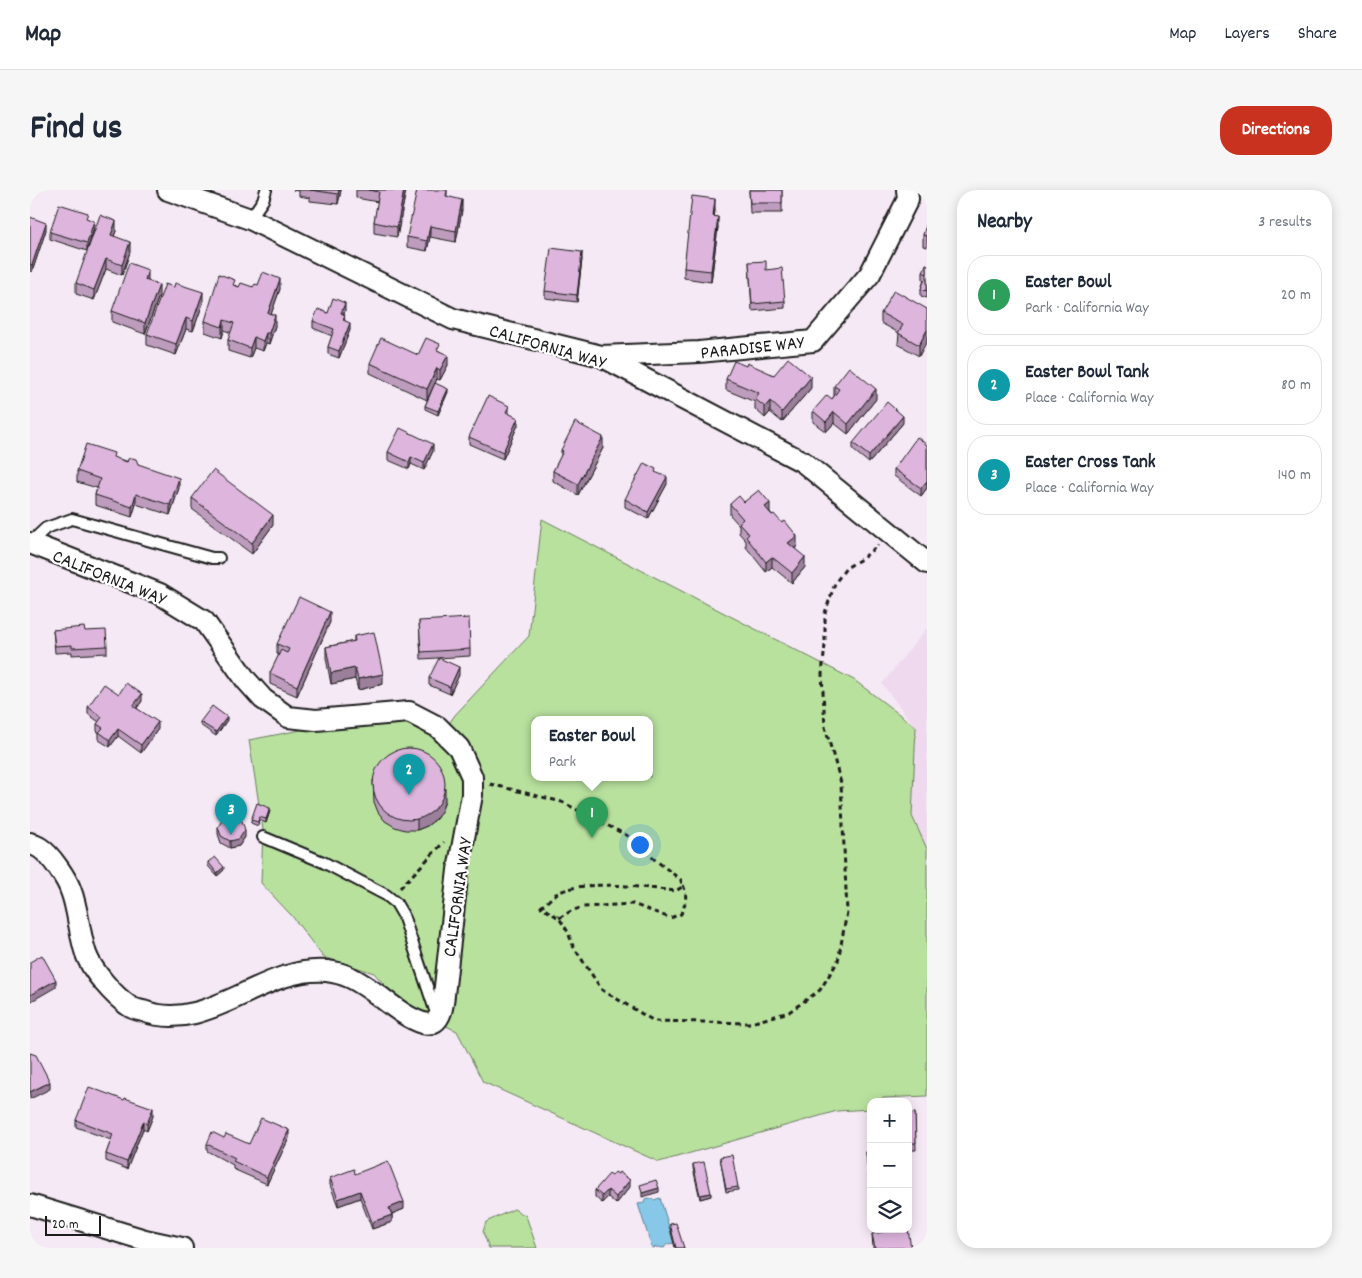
<!DOCTYPE html>
<meta charset="utf-8">
<style>
:root{--surface:#fff;--page:#f6f6f7;--text:#1f2937;--muted:#747a83;--line:#e0e1e3;--accent:#c8321e}
body{margin:0;font-family:Dekko,sans-serif;background:var(--page);color:var(--text)}
.controls{position:absolute;right:15px;bottom:15px;display:grid;overflow:hidden;border-radius:10px;box-shadow:0 2px 12px #0003}
.controls button{width:45px;height:45px;display:grid;place-items:center;padding:0;border:0;border-bottom:1px solid var(--line);background:var(--surface);color:var(--text);font:25px sans-serif}
.scale{position:absolute;left:15px;bottom:12px;width:56px;box-sizing:border-box;padding-left:5px;border:2px solid #1c1c1c;border-top:0;font-size:14px;line-height:18px;white-space:nowrap;color:#1c1c1c;-webkit-text-stroke:4px #fff;paint-order:stroke}
.you{position:absolute;left:609px;top:654px;width:18px;height:18px;margin:-12px;border:4px solid #fff;border-radius:50%;background:#1a73e8;box-shadow:0 0 0 8px #1a73e833}
.badge{display:grid;place-items:center;width:32px;height:32px;border-radius:50%;background:var(--accent);color:#fff;font-size:16px;font-weight:700}
.pin{position:absolute;translate:-50% -41px;filter:drop-shadow(0 1px 2px #0008)}
.pin::after{content:'';position:absolute;top:26px;width:18px;height:15px;background:inherit;clip-path:polygon(0 0,100% 0,50% 100%)}
.popup{position:absolute;left:501px;top:526px;width:122px;height:65px;box-sizing:border-box;display:grid;place-content:center;border-radius:10px;background:var(--surface);filter:drop-shadow(0 1px 4px #0005);font-size:16px;white-space:nowrap;color:var(--muted)}
.popup b{font-size:19px;color:var(--text)}
.popup::after{content:'';position:absolute;left:50%;top:100%;margin-left:-10px;border:10px solid transparent;border-top-color:var(--surface)}
.list{margin:0;padding:0;list-style:none}
h2{display:flex;justify-content:space-between;align-items:center;height:65px;margin:0;padding:0 20px;font-size:21px}
h2 small{font-size:16px;font-weight:400;color:var(--muted)}
.list li{display:grid;grid-template-columns:32px 1fr auto;gap:15px;align-items:center;box-sizing:border-box;height:80px;margin:0 10px 10px;padding:0 10px;border:1px solid var(--line);border-radius:20px}
.list b{display:block;font-size:19px;white-space:nowrap}
.list p{margin:0;font-size:16px;white-space:nowrap;color:var(--muted)}
.list em{font-size:16px;font-style:normal;color:var(--muted)}
.icon{flex:none;width:28px;height:28px;fill:none;stroke:currentColor;stroke-width:2;stroke-linecap:round;stroke-linejoin:round}
.map{position:relative;flex:none;width:897px;height:1058px;overflow:hidden;border-radius:20px}
header{display:flex;align-items:center;gap:30px;box-sizing:border-box;height:70px;padding:0 25px;background:var(--surface);border-bottom:1px solid var(--line)}
header strong{font-size:24px}
nav{display:flex;gap:28px;margin-inline-start:auto;font-size:18px}
.intro{display:flex;align-items:center;justify-content:space-between;box-sizing:border-box;height:120px;padding:0 30px}
h1{margin:0;font-size:35px}
.button{padding:12px 22px;border-radius:20px;background:var(--accent);color:#fff;font-size:18px;font-weight:700}
main{display:flex;gap:30px;padding:0 30px}
aside{flex:1;background:var(--surface);border-radius:20px;box-shadow:0 2px 12px #0003}
.map>svg:first-child{display:block}
.built{fill:#eed9ee}
.green{fill:#b8e19e;stroke:#6a7e5d;fill-rule:evenodd}
.water{fill:#87c8e8;stroke:#5c8396}
.lines{fill:none;stroke-linecap:round;stroke-linejoin:round}
.service-casing{stroke:#1c1c1c;stroke-width:14}
.minor-casing{stroke:#1c1c1c;stroke-width:24}
.path{stroke:#1c1c1c;stroke-width:3;stroke-dasharray:5 4;stroke-linecap:butt}
.service{stroke:#fff;stroke-width:10}
.minor{stroke:#fff;stroke-width:20}
.wall{fill:#be9cbe;stroke:#1c1c1c}
.shaded-wall{fill:#9b7f9b;stroke:#1c1c1c}
.building{fill:#ddb5dd;stroke:#1c1c1c}
.labels{text-anchor:middle;stroke-width:4.5;stroke-linejoin:round;paint-order:stroke}
.street-label{font-size:19px;fill:#1c1c1c;stroke:#fff}
</style>
<header>
<strong>Map</strong>
<nav><a>Map</a><a>Layers</a><a>Share</a></nav>
</header>
<div class="intro"><h1>Find us</h1><a class="button">Directions</a></div>
<main>
<div class="map">
<svg width="897" height="1058" viewBox="0 0 897 1058">
<rect width="100%" height="100%" fill="#f5e9f5"/>
<filter id="ink" filterUnits="userSpaceOnUse"><feTurbulence type="fractalNoise" baseFrequency=".02" numOctaves="2"/><feDisplacementMap in="SourceGraphic" scale="10" xChannelSelector="R" yChannelSelector="G"/><feConvolveMatrix kernelMatrix="1 2 1 2 8 2 1 2 1" color-interpolation-filters="sRGB"/></filter>
<g filter="url(#ink)">
<path class="built" d="M 897,438 L 897,658 L 894,656 L 882,626 L 886,538 L 852,494 Z"/>
<g class="green">
<path d="M 512,329 L 824,490 L 886,537 L 882,626 L 897,659 L 897,906 L 852,908 L 852,912 L 841,912 L 841,919 L 807,921 L 629,972 L 453,892 L 427,841 L 374,817 L 344,783 L 293,767 L 262,726 L 231,693 L 233,640 L 219,550 L 271,540 L 355,530 L 385,533 L 408,549 L 425,525 L 499,446 ZM 504,529 L 620,529 L 620,587 L 504,587 Z"/>
<path d="M 484,1019 L 496,1026 L 507,1058 L 459,1058 L 453,1042 L 456,1032 Z"/>
</g>
<path class="water" d="M 619,1008 L 624,1010 L 630,1008 L 644,1053 L 637,1054 L 634,1058 L 628,1057 L 622,1058 L 608,1014 L 614,1013 L 615,1009 Z"/>
<g class="lines">
<g class="service-casing">
<g id="service">
<path d="M 220,29 L 233,10 L 236,0"/>
<path d="M 0,353 L 16,338 L 42,329 L 182,368 L 189,368"/>
<path d="M 233,647 L 293,672 L 356,705 L 366,713 L 373,725 L 407,826"/>
</g>
</g>
<g class="minor-casing">
<g id="minor">
<path d="M 138,0 L 220,29 L 423,129 L 571,166 L 773,272 L 897,373"/>
<path d="M 571,166 L 669,162 L 783,151 L 840,84 L 878,9 L 877,0"/>
<path d="M 0,353 L 130,404 L 174,431 L 216,490 L 233,509 L 258,527 L 286,530 L 379,522 L 408,537 L 429,558 L 442,587 L 442,605 L 428,680 L 414,805 C 413,813 412,827 404,832 C 401,834 396,834 393,833 C 367,825 345,798 319,787 C 313,784 304,782 297,781 C 232,775 178,845 113,821 C 108,820 103,819 99,816 C 84,806 62,781 56,764 C 49,743 48,719 41,701 C 37,689 21,665 10,658 C 7,656 3,655 0,653"/>
<path d="M 0,1015 L 115,1050 L 152,1058"/>
</g>
</g>
<g class="path">
<path d="M 460,594 L 532,612 L 598,646 L 624,669 L 651,690 L 652,697 L 646,701 C 615,698 554,688 526,704 C 521,708 516,713 511,717 L 529,728 L 538,742 L 543,756 L 572,800 L 624,831 L 721,833 L 759,822 L 790,800 L 808,771 L 817,722 L 811,593 L 795,537 L 792,484 L 795,455 L 795,423 L 805,393 L 816,378 L 833,368 L 848,355"/>
<path d="M 370,698 L 414,652"/>
<path d="M 529,728 L 541,721 L 553,717 L 603,714 L 640,728 L 651,724 C 656,713 658,704 652,693"/>
</g>
<use href="#service" class="service"/>
<use href="#minor" class="minor"/>
</g>
<g class="wall">
<path d="M 263,0 L 311,0 L 308,14 L 280,11 L 280,8 L 269,6 L 269,1 Z"/>
<path d="M 326,0 L 376,0 L 367,47 L 344,43 L 344,32 L 348,12 L 326,8 Z"/>
<path d="M 417,0 L 417,7 L 432,20 L 426,52 L 400,47 L 397,61 L 377,57 L 377,47 Z"/>
<path d="M 719,0 L 752,0 L 752,23 L 720,23 Z"/>
<path d="M 685,20 L 684,26 L 688,37 L 681,92 L 654,88 L 654,78 Z"/>
<path d="M 0,27 L 16,40 L 2,82 L 0,81 Z"/>
<path d="M 58,29 L 64,38 L 57,61 L 20,49 L 20,42 Z"/>
<path d="M 897,33 L 897,57 L 893,56 L 893,45 Z"/>
<path d="M 86,41 L 84,46 L 100,62 L 92,85 L 76,79 L 64,110 L 46,104 L 46,93 Z"/>
<path d="M 552,69 L 547,112 L 515,108 L 515,101 Z"/>
<path d="M 719,72 L 736,80 L 755,111 L 755,118 L 722,121 Z"/>
<path d="M 897,74 L 897,108 L 891,106 L 891,99 L 894,90 L 893,90 L 893,82 Z"/>
<path d="M 118,90 L 118,91 L 129,106 L 115,144 L 82,132 L 82,121 Z"/>
<path d="M 205,95 L 209,97 L 223,97 L 228,95 L 250,99 L 241,124 L 245,136 L 239,154 L 236,153 L 233,161 L 224,158 L 220,168 L 198,161 L 198,150 L 201,143 L 194,140 L 192,148 L 175,142 L 175,131 Z"/>
<path d="M 173,113 L 163,141 L 156,139 L 146,165 L 117,155 L 117,144 Z"/>
<path d="M 897,119 L 889,166 L 868,154 L 869,143 L 851,133 L 851,123 Z"/>
<path d="M 315,120 L 314,124 L 315,131 L 320,140 L 309,168 L 298,164 L 298,157 L 302,146 L 283,138 L 283,131 L 298,123 Z"/>
<path d="M 410,161 L 418,175 L 410,190 L 407,189 L 405,193 L 418,202 L 408,225 L 395,219 L 395,216 L 403,197 L 397,210 L 340,183 L 340,173 L 388,165 Z"/>
<path d="M 716,176 L 744,185 L 781,198 L 752,232 L 740,222 L 735,228 L 725,219 L 725,212 L 696,200 L 696,189 Z"/>
<path d="M 804,196 L 846,209 L 818,244 L 804,233 L 796,242 L 783,232 L 783,221 L 802,209 L 804,206 Z"/>
<path d="M 479,223 L 488,235 L 473,269 L 439,254 L 439,247 Z"/>
<path d="M 873,233 L 839,273 L 823,260 L 823,253 Z"/>
<path d="M 897,255 L 897,298 L 891,306 L 864,286 L 864,279 Z"/>
<path d="M 573,258 L 548,305 L 523,291 L 523,281 L 531,266 L 531,260 Z"/>
<path d="M 403,261 L 394,280 L 381,274 L 379,279 L 358,270 L 358,262 Z"/>
<path d="M 84,268 L 108,274 L 149,298 L 140,325 L 106,314 L 102,327 L 65,315 L 65,305 L 67,298 L 47,292 L 47,281 Z"/>
<path d="M 637,294 L 618,329 L 595,317 L 595,309 Z"/>
<path d="M 162,308 L 243,335 L 222,364 L 162,319 Z"/>
<path d="M 714,312 L 740,322 L 767,356 L 765,359 L 775,377 L 762,393 L 742,377 L 736,382 L 716,357 L 716,351 L 709,343 L 709,335 L 700,325 L 700,314 Z"/>
<path d="M 389,431 L 440,459 L 440,466 L 391,469 Z"/>
<path d="M 300,432 L 267,506 L 240,494 L 240,483 L 249,465 L 247,464 L 247,454 Z"/>
<path d="M 23,440 L 55,441 L 77,456 L 77,463 L 42,465 L 42,462 L 25,463 Z"/>
<path d="M 324,446 L 353,494 L 328,500 L 325,489 L 301,494 L 296,468 L 296,457 L 324,451 Z"/>
<path d="M 429,485 L 420,504 L 399,495 L 399,488 Z"/>
<path d="M 89,504 L 112,511 L 107,518 L 128,539 L 111,563 L 88,546 L 80,557 L 69,550 L 69,543 L 67,541 L 67,534 L 69,532 L 58,524 L 58,517 Z"/>
<path d="M 197,530 L 186,546 L 170,535 L 170,532 Z"/>
<path d="M 343,590 L 415,609 L 412,620 L 406,629 L 397,636 L 387,640 L 375,640 L 365,637 L 355,631 L 348,622 L 344,612 Z"/>
<path d="M 240,621 L 236,633 L 229,630 L 228,636 L 221,633 L 221,630 Z"/>
<path d="M 188,637 L 215,647 L 209,656 L 200,658 L 191,653 L 188,644 Z"/>
<path d="M 178,672 L 194,680 L 187,686 L 178,676 Z"/>
<path d="M 885,923 L 886,960 L 878,960 L 878,924 Z"/>
<path d="M 123,926 L 117,941 L 113,939 L 97,979 L 76,971 L 76,964 L 81,950 L 46,937 L 46,930 Z"/>
<path d="M 194,948 L 219,954 L 259,948 L 237,994 L 203,979 L 203,975 L 177,961 L 177,954 Z"/>
<path d="M 841,961 L 841,995 L 839,995 L 836,962 Z"/>
<path d="M 690,967 L 708,997 L 708,1000 L 696,1002 Z"/>
<path d="M 663,974 L 681,1006 L 670,1009 L 663,978 Z"/>
<path d="M 325,984 L 374,1019 L 362,1024 L 362,1032 L 342,1039 L 330,1008 L 308,1016 L 300,995 L 300,988 Z"/>
<path d="M 582,986 L 600,997 L 586,1014 L 578,1007 L 572,1013 L 565,1007 L 565,1000 Z"/>
<path d="M 640,1034 L 654,1058 L 645,1058 L 640,1038 Z"/>
<path d="M 842,1044 L 881,1058 L 843,1058 Z"/>
</g>
<g class="shaded-wall">
<path d="M 309,0 L 311,0 L 308,14 L 308,4 Z"/>
<path d="M 374,0 L 376,0 L 367,47 L 367,37 Z"/>
<path d="M 685,9 L 685,20 L 683,37 L 683,26 Z"/>
<path d="M 432,10 L 432,20 L 426,52 L 426,41 Z"/>
<path d="M 688,27 L 688,37 L 681,92 L 681,81 Z"/>
<path d="M 64,31 L 64,38 L 57,61 L 57,53 Z"/>
<path d="M 86,31 L 86,41 L 81,55 L 81,45 Z"/>
<path d="M 16,33 L 16,40 L 2,82 L 2,75 Z"/>
<path d="M 400,36 L 400,47 L 397,61 L 397,51 Z"/>
<path d="M 100,52 L 100,62 L 92,85 L 92,75 Z"/>
<path d="M 552,62 L 552,69 L 547,112 L 547,105 Z"/>
<path d="M 76,69 L 76,79 L 64,110 L 64,100 Z"/>
<path d="M 118,80 L 118,90 L 115,101 L 115,90 Z"/>
<path d="M 250,89 L 250,99 L 238,133 L 238,123 Z"/>
<path d="M 129,95 L 129,106 L 115,144 L 115,133 Z"/>
<path d="M 173,102 L 173,113 L 163,141 L 163,131 Z"/>
<path d="M 315,113 L 315,120 L 311,131 L 311,123 Z"/>
<path d="M 245,125 L 245,136 L 239,154 L 239,143 Z"/>
<path d="M 156,128 L 156,139 L 146,165 L 146,154 Z"/>
<path d="M 194,130 L 194,140 L 192,148 L 192,137 Z"/>
<path d="M 320,133 L 320,140 L 309,168 L 309,161 Z"/>
<path d="M 897,140 L 897,151 L 889,166 L 889,155 Z"/>
<path d="M 236,143 L 236,153 L 233,161 L 233,151 Z"/>
<path d="M 224,147 L 224,158 L 220,168 L 220,158 Z"/>
<path d="M 418,165 L 418,175 L 410,190 L 410,180 Z"/>
<path d="M 407,178 L 407,189 L 397,210 L 397,199 Z"/>
<path d="M 781,187 L 781,198 L 752,232 L 752,222 Z"/>
<path d="M 418,199 L 418,202 L 408,225 L 408,221 Z"/>
<path d="M 846,199 L 846,209 L 818,244 L 818,234 Z"/>
<path d="M 740,211 L 740,222 L 735,228 L 735,217 Z"/>
<path d="M 479,216 L 479,223 L 476,229 L 476,222 Z"/>
<path d="M 804,222 L 804,233 L 796,242 L 796,232 Z"/>
<path d="M 873,226 L 873,233 L 839,273 L 839,266 Z"/>
<path d="M 488,228 L 488,235 L 473,269 L 473,262 Z"/>
<path d="M 573,247 L 573,258 L 548,305 L 548,294 Z"/>
<path d="M 403,254 L 403,261 L 394,280 L 394,273 Z"/>
<path d="M 381,267 L 381,274 L 379,279 L 379,272 Z"/>
<path d="M 637,287 L 637,294 L 618,329 L 618,322 Z"/>
<path d="M 149,288 L 149,298 L 140,325 L 140,315 Z"/>
<path d="M 897,291 L 897,298 L 891,306 L 891,298 Z"/>
<path d="M 106,304 L 106,314 L 102,327 L 102,317 Z"/>
<path d="M 740,313 L 740,323 L 735,317 Z"/>
<path d="M 243,325 L 243,335 L 222,364 L 222,353 Z"/>
<path d="M 767,346 L 767,356 L 758,364 L 758,353 Z"/>
<path d="M 742,367 L 742,377 L 736,382 L 736,372 Z"/>
<path d="M 775,367 L 775,377 L 762,393 L 762,383 Z"/>
<path d="M 300,422 L 300,432 L 267,506 L 267,496 Z"/>
<path d="M 429,477 L 429,485 L 420,504 L 420,497 Z"/>
<path d="M 325,478 L 325,489 L 301,494 L 301,483 Z"/>
<path d="M 353,484 L 353,494 L 328,500 L 328,489 Z"/>
<path d="M 112,504 L 112,511 L 103,523 L 103,516 Z"/>
<path d="M 197,527 L 197,530 L 186,546 L 186,542 Z"/>
<path d="M 128,532 L 128,539 L 111,563 L 111,555 Z"/>
<path d="M 88,539 L 88,546 L 80,557 L 80,550 Z"/>
<path d="M 415,598 L 415,609 L 412,620 L 406,629 L 397,636 L 387,640 L 387,629 Z"/>
<path d="M 240,618 L 240,621 L 236,633 L 236,629 Z"/>
<path d="M 215,640 L 215,647 L 209,656 L 200,658 L 200,651 Z"/>
<path d="M 194,677 L 194,680 L 187,686 L 187,683 Z"/>
<path d="M 26,790 L 26,797 L 0,812 L 0,805 Z"/>
<path d="M 20,892 L 20,899 L 0,909 L 0,902 Z"/>
<path d="M 123,918 L 123,926 L 117,941 L 117,934 Z"/>
<path d="M 113,932 L 113,939 L 97,979 L 97,972 Z"/>
<path d="M 259,940 L 259,948 L 237,994 L 237,987 Z"/>
<path d="M 600,990 L 600,997 L 586,1014 L 586,1007 Z"/>
<path d="M 629,998 L 629,1002 L 612,1007 L 612,1003 Z"/>
<path d="M 578,1000 L 578,1007 L 572,1013 L 572,1006 Z"/>
<path d="M 330,1001 L 330,1008 L 308,1016 L 308,1009 Z"/>
<path d="M 681,1003 L 681,1006 L 670,1009 L 670,1005 Z"/>
<path d="M 374,1012 L 374,1019 L 359,1025 L 359,1018 Z"/>
<path d="M 362,1025 L 362,1032 L 342,1039 L 342,1032 Z"/>
</g>
<g class="building">
<path d="M 280,0 L 309,0 L 308,4 Z"/>
<path d="M 339,0 L 374,0 L 367,37 L 344,32 L 349,2 Z"/>
<path d="M 387,0 L 417,0 L 416,6 L 432,10 L 426,41 L 400,36 L 397,51 L 377,47 Z"/>
<path d="M 719,0 L 752,0 L 752,13 L 720,13 Z"/>
<path d="M 662,6 L 685,9 L 683,26 L 688,27 L 681,81 L 654,78 Z"/>
<path d="M 29,14 L 58,23 L 56,28 L 64,31 L 57,53 L 20,42 Z"/>
<path d="M 70,25 L 86,31 L 81,45 L 100,52 L 92,75 L 76,69 L 64,100 L 46,93 Z"/>
<path d="M 0,27 L 16,33 L 2,75 L 0,74 Z"/>
<path d="M 897,33 L 897,46 L 893,45 Z"/>
<path d="M 521,58 L 552,62 L 547,105 L 515,101 Z"/>
<path d="M 736,71 L 736,80 L 752,78 L 755,111 L 722,114 L 719,72 Z"/>
<path d="M 99,73 L 118,80 L 115,90 L 129,95 L 115,133 L 82,121 Z"/>
<path d="M 896,74 L 897,74 L 897,84 L 893,82 Z"/>
<path d="M 233,82 L 250,89 L 238,123 L 245,125 L 239,143 L 236,143 L 233,151 L 224,147 L 220,158 L 198,150 L 204,133 L 194,130 L 192,137 L 175,131 L 189,84 L 205,90 L 203,95 L 209,97 L 211,93 L 223,97 L 225,94 L 228,95 Z"/>
<path d="M 895,89 L 897,90 L 897,101 L 891,99 Z"/>
<path d="M 145,93 L 173,102 L 163,131 L 156,128 L 146,154 L 117,144 L 135,94 L 144,97 Z"/>
<path d="M 864,100 L 897,119 L 897,140 L 889,155 L 868,143 L 873,135 L 851,123 Z"/>
<path d="M 303,108 L 315,113 L 311,123 L 315,125 L 313,130 L 320,133 L 309,161 L 298,157 L 304,139 L 283,131 L 288,119 L 298,123 Z"/>
<path d="M 351,148 L 388,165 L 396,148 L 410,154 L 407,160 L 418,165 L 410,180 L 407,178 L 397,199 L 340,173 Z"/>
<path d="M 758,168 L 781,187 L 752,222 L 740,211 L 735,217 L 725,209 L 729,203 L 696,189 L 704,171 L 716,176 L 717,173 L 744,185 Z"/>
<path d="M 819,177 L 846,199 L 818,234 L 804,222 L 796,232 L 783,221 L 797,205 L 802,209 L 809,199 L 804,196 Z"/>
<path d="M 405,193 L 418,199 L 408,221 L 395,216 Z"/>
<path d="M 458,206 L 479,216 L 476,222 L 488,228 L 473,262 L 439,247 Z"/>
<path d="M 857,212 L 873,226 L 839,266 L 823,253 Z"/>
<path d="M 545,232 L 573,247 L 548,294 L 523,281 L 533,261 L 531,260 Z"/>
<path d="M 370,238 L 403,254 L 394,273 L 381,267 L 379,272 L 358,262 Z"/>
<path d="M 887,247 L 897,255 L 897,291 L 891,298 L 864,279 Z"/>
<path d="M 56,254 L 84,263 L 83,267 L 97,272 L 98,269 L 102,268 L 106,269 L 108,274 L 149,288 L 140,315 L 106,304 L 102,317 L 65,305 L 70,289 L 47,281 Z"/>
<path d="M 614,273 L 626,279 L 625,282 L 637,287 L 618,322 L 595,309 Z"/>
<path d="M 183,280 L 243,325 L 222,353 L 162,308 Z"/>
<path d="M 729,300 L 740,313 L 735,317 L 742,325 L 744,324 L 752,333 L 755,331 L 767,346 L 758,353 L 775,367 L 762,383 L 742,367 L 736,372 L 716,347 L 719,344 L 709,333 L 713,329 L 700,314 L 709,306 L 714,312 Z"/>
<path d="M 269,407 L 300,422 L 267,496 L 240,483 L 251,460 L 257,463 L 259,459 L 247,454 Z"/>
<path d="M 439,428 L 440,459 L 391,462 L 389,431 Z"/>
<path d="M 54,437 L 55,441 L 76,440 L 77,456 L 42,458 L 42,455 L 25,456 L 23,440 Z"/>
<path d="M 344,442 L 353,484 L 328,489 L 325,478 L 301,483 L 296,457 L 325,451 L 324,446 Z"/>
<path d="M 409,468 L 429,477 L 420,497 L 399,488 Z"/>
<path d="M 96,493 L 112,504 L 103,516 L 128,532 L 111,555 L 88,539 L 80,550 L 69,542 L 73,538 L 67,534 L 72,527 L 58,517 L 74,494 L 89,504 Z"/>
<path d="M 182,516 L 197,527 L 186,542 L 170,532 Z"/>
<circle cx="379" cy="594" r="36"/>
<path d="M 227,613 L 240,618 L 236,629 L 229,627 L 228,632 L 221,630 Z"/>
<path d="M 203,625 L 212,631 L 215,640 L 209,649 L 200,651 L 191,646 L 188,637 L 194,627 Z"/>
<path d="M 185,667 L 194,677 L 187,683 L 178,672 Z"/>
<path d="M 12,765 L 26,790 L 0,805 L 0,772 Z"/>
<path d="M 0,863 L 6,865 L 20,892 L 0,902 Z"/>
<path d="M 59,897 L 94,910 L 95,908 L 123,918 L 117,934 L 113,932 L 97,972 L 76,964 L 83,944 L 46,930 Z"/>
<path d="M 885,923 L 886,953 L 878,953 L 878,924 Z"/>
<path d="M 231,928 L 259,940 L 237,987 L 203,971 L 205,968 L 177,954 L 182,942 L 194,948 L 196,944 L 219,954 Z"/>
<path d="M 841,961 L 841,988 L 839,988 L 836,962 Z"/>
<path d="M 702,965 L 708,997 L 696,999 L 690,967 Z"/>
<path d="M 358,971 L 374,1012 L 359,1018 L 362,1025 L 342,1032 L 330,1001 L 308,1009 L 300,988 L 324,979 L 325,984 Z"/>
<path d="M 674,972 L 681,1003 L 670,1005 L 663,974 Z"/>
<path d="M 585,982 L 588,984 L 589,982 L 600,990 L 586,1007 L 578,1000 L 572,1006 L 565,1000 L 579,984 L 582,986 Z"/>
<path d="M 626,990 L 629,998 L 612,1003 L 610,995 Z"/>
<path d="M 646,1033 L 654,1058 L 646,1058 L 640,1034 Z"/>
<path d="M 868,1039 L 878,1039 L 881,1058 L 845,1058 L 842,1044 Z"/>
</g>
</g>
<g class="labels">
<g class="street-label">
<text transform="translate(518 155) rotate(16)" y="7">CALIFORNIA WAY</text>
<text transform="translate(722 156) rotate(-6)" y="7">PARADISE WAY</text>
<text transform="translate(80 386) rotate(22)" y="7">CALIFORNIA WAY</text>
<text transform="translate(426 707) rotate(-82)" y="7">CALIFORNIA WAY</text>
</g>
</g>
</svg>
<div class="controls">
<button>+</button>
<button>−</button>
<button><svg class="icon" aria-label="layers" viewBox="0 0 24 24"><path d="M12 4l9 5-9 5-9-5zM3 14l9 5 9-5"/></svg></button>
</div>
<div class="scale">20 m</div>
<div class="you"></div>
<div class="pin badge" style="left:562px;top:648px;background:#2e9e5b">1</div>
<div class="popup"><b>Easter Bowl</b>Park</div>
<div class="pin badge" style="left:379px;top:605px;background:#0f9aa8">2</div>
<div class="pin badge" style="left:201px;top:645px;background:#0f9aa8">3</div>
</div>
<aside>
<h2>Nearby<small>3 results</small></h2>
<ul class="list">
<li><span class="badge" style="background:#2e9e5b">1</span><div><b>Easter Bowl</b><p>Park · California Way</p></div><em>20 m</em></li>
<li><span class="badge" style="background:#0f9aa8">2</span><div><b>Easter Bowl Tank</b><p>Place · California Way</p></div><em>80 m</em></li>
<li><span class="badge" style="background:#0f9aa8">3</span><div><b>Easter Cross Tank</b><p>Place · California Way</p></div><em>140 m</em></li>
</ul>
</aside>
</main>
